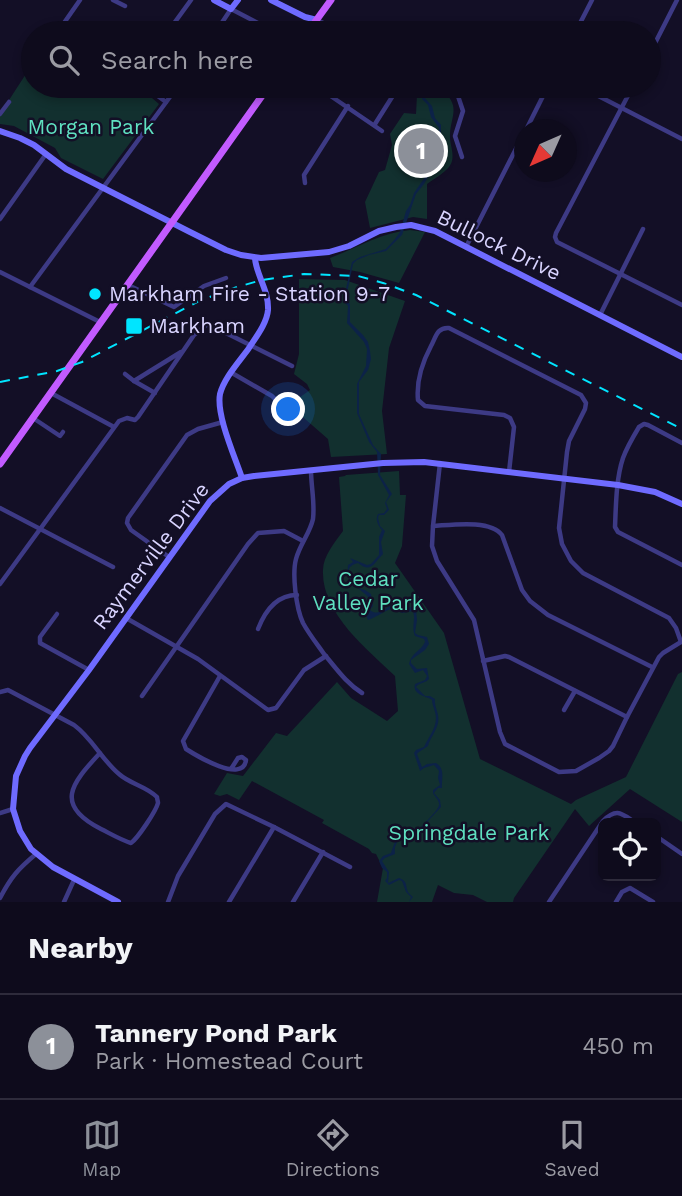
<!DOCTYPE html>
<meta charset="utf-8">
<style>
:root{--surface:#0e0b1c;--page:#171425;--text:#f1f3f6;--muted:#9b9ba3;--line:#2e2b3b;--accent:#8c9099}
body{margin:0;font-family:"Work Sans",sans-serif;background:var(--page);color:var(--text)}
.controls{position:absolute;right:21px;bottom:21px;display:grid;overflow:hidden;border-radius:10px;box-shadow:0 4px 10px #0003}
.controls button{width:63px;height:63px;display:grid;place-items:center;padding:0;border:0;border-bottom:2px solid var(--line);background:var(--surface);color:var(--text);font:35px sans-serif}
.compass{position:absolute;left:514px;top:119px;width:63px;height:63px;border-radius:50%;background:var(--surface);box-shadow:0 4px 10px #0003;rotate:225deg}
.you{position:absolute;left:289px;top:410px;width:24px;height:24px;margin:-18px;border:5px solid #fff;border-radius:50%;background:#1a73e8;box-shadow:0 0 0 10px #1a73e833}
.badge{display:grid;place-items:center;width:46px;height:46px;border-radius:50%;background:var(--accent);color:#fff;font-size:23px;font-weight:700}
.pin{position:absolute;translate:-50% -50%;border:4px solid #fff;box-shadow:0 2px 7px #0006}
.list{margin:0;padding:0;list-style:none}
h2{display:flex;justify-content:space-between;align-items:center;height:91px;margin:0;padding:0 28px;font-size:30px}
h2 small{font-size:23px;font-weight:400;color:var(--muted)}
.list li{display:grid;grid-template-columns:46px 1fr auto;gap:21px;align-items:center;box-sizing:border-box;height:105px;padding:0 28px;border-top:2px solid var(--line)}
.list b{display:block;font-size:26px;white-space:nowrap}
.list p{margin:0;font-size:23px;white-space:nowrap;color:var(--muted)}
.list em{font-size:23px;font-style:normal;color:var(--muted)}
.icon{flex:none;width:38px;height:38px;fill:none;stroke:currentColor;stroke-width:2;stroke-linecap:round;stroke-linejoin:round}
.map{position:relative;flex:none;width:682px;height:902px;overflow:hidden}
.search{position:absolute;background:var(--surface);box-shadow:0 4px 10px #0003;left:21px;right:21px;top:21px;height:77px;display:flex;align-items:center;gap:18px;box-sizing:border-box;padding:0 24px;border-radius:38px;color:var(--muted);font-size:26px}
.sheet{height:196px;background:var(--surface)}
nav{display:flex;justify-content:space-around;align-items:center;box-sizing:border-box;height:98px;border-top:2px solid var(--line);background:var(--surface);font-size:19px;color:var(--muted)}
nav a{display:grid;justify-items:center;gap:4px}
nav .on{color:var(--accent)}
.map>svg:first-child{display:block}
.green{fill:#12302f}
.water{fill:#0c2248}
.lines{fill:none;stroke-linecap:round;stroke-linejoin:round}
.street{stroke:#3d3a85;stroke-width:4.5}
.secondary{stroke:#6f6bff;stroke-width:6}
.primary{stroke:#c25bff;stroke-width:7}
.rail{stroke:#00e5ff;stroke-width:2;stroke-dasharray:10 9;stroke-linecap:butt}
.poi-dot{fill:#00e5ff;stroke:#130f26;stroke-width:2.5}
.labels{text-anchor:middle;stroke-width:5;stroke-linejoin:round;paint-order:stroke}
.park-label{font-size:21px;fill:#5fe0c0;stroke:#130f26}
.street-label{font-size:21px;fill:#d9d4ff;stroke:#130f26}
.poi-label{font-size:21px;fill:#d9d4ff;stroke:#130f26;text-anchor:start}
</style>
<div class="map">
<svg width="682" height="902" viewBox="0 0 682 902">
<rect width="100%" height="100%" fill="#130f26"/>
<g class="green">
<path d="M 33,63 L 33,86 L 138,86 L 159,104 L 103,179 L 61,158 L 55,148 L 14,126 L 0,124 L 0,114 Z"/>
<path d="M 424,86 C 433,86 438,88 445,93 C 460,107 451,117 450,134 C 449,145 457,157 449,167 C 444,173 434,179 427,184 L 427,219 L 413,217 L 370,228 L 365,202 L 379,172 L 385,170 L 392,145 L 390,134 L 404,113 L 416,114 L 417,95 Z"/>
<path d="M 410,230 L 425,232 L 399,283 L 360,272 L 333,267 L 330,258 C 356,248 381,233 410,230 Z"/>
<path d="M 299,279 L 345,280 L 405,301 L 389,348 L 382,411 L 387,454 L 331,457 L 328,439 L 297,412 L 293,402 L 310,390 L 307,384 L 294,374 L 299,354 Z"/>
<path d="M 399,471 L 400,495 L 406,495 L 402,546 L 395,563 L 444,633 L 480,759 L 571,804 L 576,800 L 626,777 L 678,674 L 682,672 L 682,822 L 630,789 L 589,826 L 575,809 L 514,898 L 513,902 L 487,902 L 473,895 L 454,893 L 438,885 L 432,902 L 377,902 L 383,868 L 376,854 L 372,853 L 369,849 L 322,823 L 324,820 L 252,781 L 239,800 L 227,794 L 220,796 L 214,794 L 227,773 L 243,776 L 276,733 L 287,736 L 337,682 L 351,698 L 387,721 L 398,711 L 395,676 C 367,649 321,613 323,570 C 323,556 335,542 343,531 L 339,477 L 345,476 L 346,475 Z"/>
</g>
<path class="water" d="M 427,86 L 429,86 L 424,95 L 424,97 L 432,106 L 435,118 L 441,125 L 441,143 C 434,149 431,158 434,167 L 424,184 L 416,194 L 402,235 L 386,251 L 369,255 L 357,260 L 353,264 L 347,293 L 347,297 L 350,305 L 350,322 L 363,335 L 368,342 L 370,351 L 371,359 L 368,370 L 359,382 L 359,414 L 373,445 L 381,454 L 380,475 L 392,494 L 386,502 L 389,510 L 384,515 L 379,515 L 378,518 L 380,526 L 385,531 L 381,542 L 383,554 C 374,563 371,574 358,563 C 340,568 353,578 357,588 L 365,590 L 371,594 L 373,606 L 370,610 C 378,617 385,608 392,605 L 403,609 L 411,607 L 416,609 L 417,620 L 415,633 L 418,635 L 427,637 L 429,644 L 425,650 L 411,660 L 411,663 L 417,669 L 427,668 L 429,679 C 426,683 418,683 416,687 L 425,696 L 430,696 L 435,699 C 434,708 440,713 438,723 C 436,732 430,738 428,746 L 419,752 L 417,754 L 422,767 L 427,764 L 436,763 C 446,769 441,780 442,788 L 438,788 L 434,793 L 440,800 L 441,807 L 428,821 L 421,831 C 407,828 393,840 395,854 L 385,858 L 382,861 L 389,872 L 388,883 L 399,878 C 408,881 405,885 408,892 C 409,894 411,895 413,897 L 409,902 L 411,897 L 406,892 L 402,881 L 399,880 L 389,885 L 385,881 L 387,878 L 387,872 L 382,868 L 379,861 L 383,856 L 391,853 C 395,841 397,834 409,828 L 420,829 C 424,823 440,809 439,804 C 439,800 435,797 433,793 L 433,790 L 440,785 L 438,778 L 439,771 L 434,765 L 424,768 L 420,771 L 414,753 L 416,750 L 424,747 C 429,735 439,726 435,712 C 434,708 432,704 432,700 C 426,696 412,695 415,684 L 425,680 L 427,676 L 423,670 L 415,673 L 409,664 C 411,653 421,651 425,642 L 424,639 L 415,636 C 411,627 416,619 413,611 L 402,613 L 393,608 C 384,611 377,617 368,620 L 365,613 L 369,603 L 369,598 C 359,586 346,585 348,565 L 353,562 L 350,558 L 367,565 L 371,564 L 379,555 L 379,537 L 382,530 C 378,526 375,519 378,514 L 384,513 L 387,509 L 385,503 L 389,495 L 378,475 L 377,452 L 369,442 L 357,413 L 357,384 L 366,366 L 367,349 L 364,342 L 347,323 L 348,306 L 345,303 L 345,293 L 352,262 L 360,257 L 386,249 L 395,239 L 400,232 L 406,211 L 410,205 L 414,193 L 432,167 L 430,164 L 431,150 L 438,140 L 439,128 L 431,117 L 428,105 L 422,99 Z"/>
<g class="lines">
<g class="street">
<path d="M 113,0 L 125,6"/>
<path d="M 317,20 L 344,33"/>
<path d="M 57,33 L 80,0"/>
<path d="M 167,33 L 191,0"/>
<path d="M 215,33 L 231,9 L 277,33"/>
<path d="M 575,33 L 592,0"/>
<path d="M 649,55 L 677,0"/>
<path d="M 144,86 L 166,102"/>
<path d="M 316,86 L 382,131"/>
<path d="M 439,86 L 447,90 L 456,90 L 462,86"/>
<path d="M 579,86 L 682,139"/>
<path d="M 633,86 L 556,233 L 555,237 L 557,242 L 682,305"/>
<path d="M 456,90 L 463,111 L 455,136 L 462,157"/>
<path d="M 329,94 L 334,86"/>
<path d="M 0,114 L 9,102"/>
<path d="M 375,124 L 399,86"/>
<path d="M 526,130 L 548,86"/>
<path d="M 305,183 L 304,175 L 348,106"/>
<path d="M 0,219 L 46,154"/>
<path d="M 466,247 L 524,133"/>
<path d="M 0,272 L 100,322"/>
<path d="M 128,285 L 174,307 L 204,286 L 226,278"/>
<path d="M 30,287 L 178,86"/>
<path d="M 600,315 L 643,229"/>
<path d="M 232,373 L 272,396 L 277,401 L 281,408"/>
<path d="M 125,374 L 134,381 L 155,393"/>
<path d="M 134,381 L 181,352"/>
<path d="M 51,393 L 114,427"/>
<path d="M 33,418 L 60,436 L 63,432"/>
<path d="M 682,443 L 648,425 L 644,424 L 639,427 C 633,437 627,447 623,458 C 616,479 616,505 615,527 L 618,532 L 682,565"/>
<path d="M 440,463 L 433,526 L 432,546 L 437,561 L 474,620 L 500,732 L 505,744 L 559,772 L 576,771 L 599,758 L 609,751 L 613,746 L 627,717 L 659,657 L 663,653 L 681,642"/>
<path d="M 311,470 C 311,486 315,503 313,519 C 310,533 300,544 296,559 C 292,574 296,608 303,623 C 309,634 317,644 324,654 C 336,668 346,683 362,693"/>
<path d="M 509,472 L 514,427 L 510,418 L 504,415 L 425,406 L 418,400 C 416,380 422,363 431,346 C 436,337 437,327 449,328 L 581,395 L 586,403 L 585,409 L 569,441 L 567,452 L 559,528 L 562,544 L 571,561 L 583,573 L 669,618 L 676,628 L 681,642"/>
<path d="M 0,508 L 113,567"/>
<path d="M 433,526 C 451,525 490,519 502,535 L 522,590 L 530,601 L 548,615 L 652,667"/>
<path d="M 169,557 L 131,530 L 127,523 L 128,518 L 187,435 L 198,429 L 223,422"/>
<path d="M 0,584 L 119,421 L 127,418 L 135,420 L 138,417 L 194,335 L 208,324 L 292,366"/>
<path d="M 57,614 L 40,637 L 40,643 L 89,670"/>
<path d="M 126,618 L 198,659 L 268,710 L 276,708 L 304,670 L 326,656"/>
<path d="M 258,629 C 265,611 276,595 297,595"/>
<path d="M 483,661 L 505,656 L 509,657 L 627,717"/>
<path d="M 220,676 L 183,741 L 186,749 C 197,756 243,784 246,760 L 242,757 L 238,758 L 231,769"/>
<path d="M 0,692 L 8,690 L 74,725 C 92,738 102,760 119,774 C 130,784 146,786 157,797 C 157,799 158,801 158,803 C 156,811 138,838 131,843 C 121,840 111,834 101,829 C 54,805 71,784 100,753"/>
<path d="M 142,696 L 248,544 L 258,533 L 284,531 L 303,541"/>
<path d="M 564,710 L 575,691"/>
<path d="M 0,813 L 13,809"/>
<path d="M 656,836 L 682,854"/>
<path d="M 0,898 C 11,877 18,869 36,854"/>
<path d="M 64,902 L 74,880"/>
<path d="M 168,902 L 178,876 L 215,814 L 226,804 L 274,827 L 350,867"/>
<path d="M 229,902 L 274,827"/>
<path d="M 293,902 L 323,852"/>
<path d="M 549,902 L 603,821 C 617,807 622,814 636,823"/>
<path d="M 616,902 L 622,892 L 630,888 L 653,902"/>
</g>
<g class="secondary">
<path d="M 214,0 L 231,9 L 238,0"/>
<path d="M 271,0 L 305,17 L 317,20"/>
<path d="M 0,131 L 20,138 L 34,145 L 66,169 L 190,232 L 226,250 L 241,255 L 261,258 L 329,252 L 349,246 L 379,231 L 396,227 L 411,225 L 435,231 L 682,357"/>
<path d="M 242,478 C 235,457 216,415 220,394 C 224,378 239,362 249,348 C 256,337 267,323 268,310 C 269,290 256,275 255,258"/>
<path d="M 118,902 L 53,867 L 31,849 L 20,831 L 13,809 L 16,776 L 25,756 L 30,748 L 89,670 L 210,501 L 229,484 L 242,478 L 254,476 L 383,463 L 424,462 L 618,485 L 655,492 L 682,504"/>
</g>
<g class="primary">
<path d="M 307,33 L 331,0"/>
<path d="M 0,464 L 269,86"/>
</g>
<path class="rail" d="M 0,382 L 57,371 L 82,362 L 199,301 L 237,287 L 262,280 L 304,274 L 358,276 L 383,283 L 416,295 L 682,429"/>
</g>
<g class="poi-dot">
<circle cx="95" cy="294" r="7"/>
<rect x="125" y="317" width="18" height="18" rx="3.5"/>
</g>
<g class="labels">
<g class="park-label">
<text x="91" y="134">Morgan Park</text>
<text x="368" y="586">Cedar<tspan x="368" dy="24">Valley Park</tspan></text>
<text x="469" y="840">Springdale Park</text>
</g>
<g class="street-label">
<text transform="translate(499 245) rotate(26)" y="7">Bullock Drive</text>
<text transform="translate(151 556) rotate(-53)" y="7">Raymerville Drive</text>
</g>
<g class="poi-label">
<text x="109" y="301">Markham Fire - Station 9-7</text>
<text x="150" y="333">Markham</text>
</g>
</g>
</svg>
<div class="controls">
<button><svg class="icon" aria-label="locate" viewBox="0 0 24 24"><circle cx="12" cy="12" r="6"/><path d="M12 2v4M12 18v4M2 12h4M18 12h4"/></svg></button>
</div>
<svg class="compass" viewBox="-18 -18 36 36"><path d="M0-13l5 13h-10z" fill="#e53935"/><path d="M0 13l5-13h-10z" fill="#9b9ba3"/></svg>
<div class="you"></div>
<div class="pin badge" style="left:421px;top:151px">1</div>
<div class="search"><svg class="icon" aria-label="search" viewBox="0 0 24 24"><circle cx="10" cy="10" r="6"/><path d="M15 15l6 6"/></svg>Search here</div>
</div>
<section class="sheet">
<h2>Nearby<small></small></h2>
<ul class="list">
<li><span class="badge">1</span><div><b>Tannery Pond Park</b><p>Park · Homestead Court</p></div><em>450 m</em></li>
</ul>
</section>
<nav>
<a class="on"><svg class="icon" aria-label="map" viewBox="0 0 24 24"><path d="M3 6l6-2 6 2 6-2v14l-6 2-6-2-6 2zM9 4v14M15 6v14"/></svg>Map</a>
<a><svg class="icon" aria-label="directions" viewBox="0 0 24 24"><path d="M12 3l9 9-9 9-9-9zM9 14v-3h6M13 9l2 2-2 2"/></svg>Directions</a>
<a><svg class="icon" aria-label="saved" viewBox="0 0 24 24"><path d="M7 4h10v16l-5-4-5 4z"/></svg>Saved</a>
</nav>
